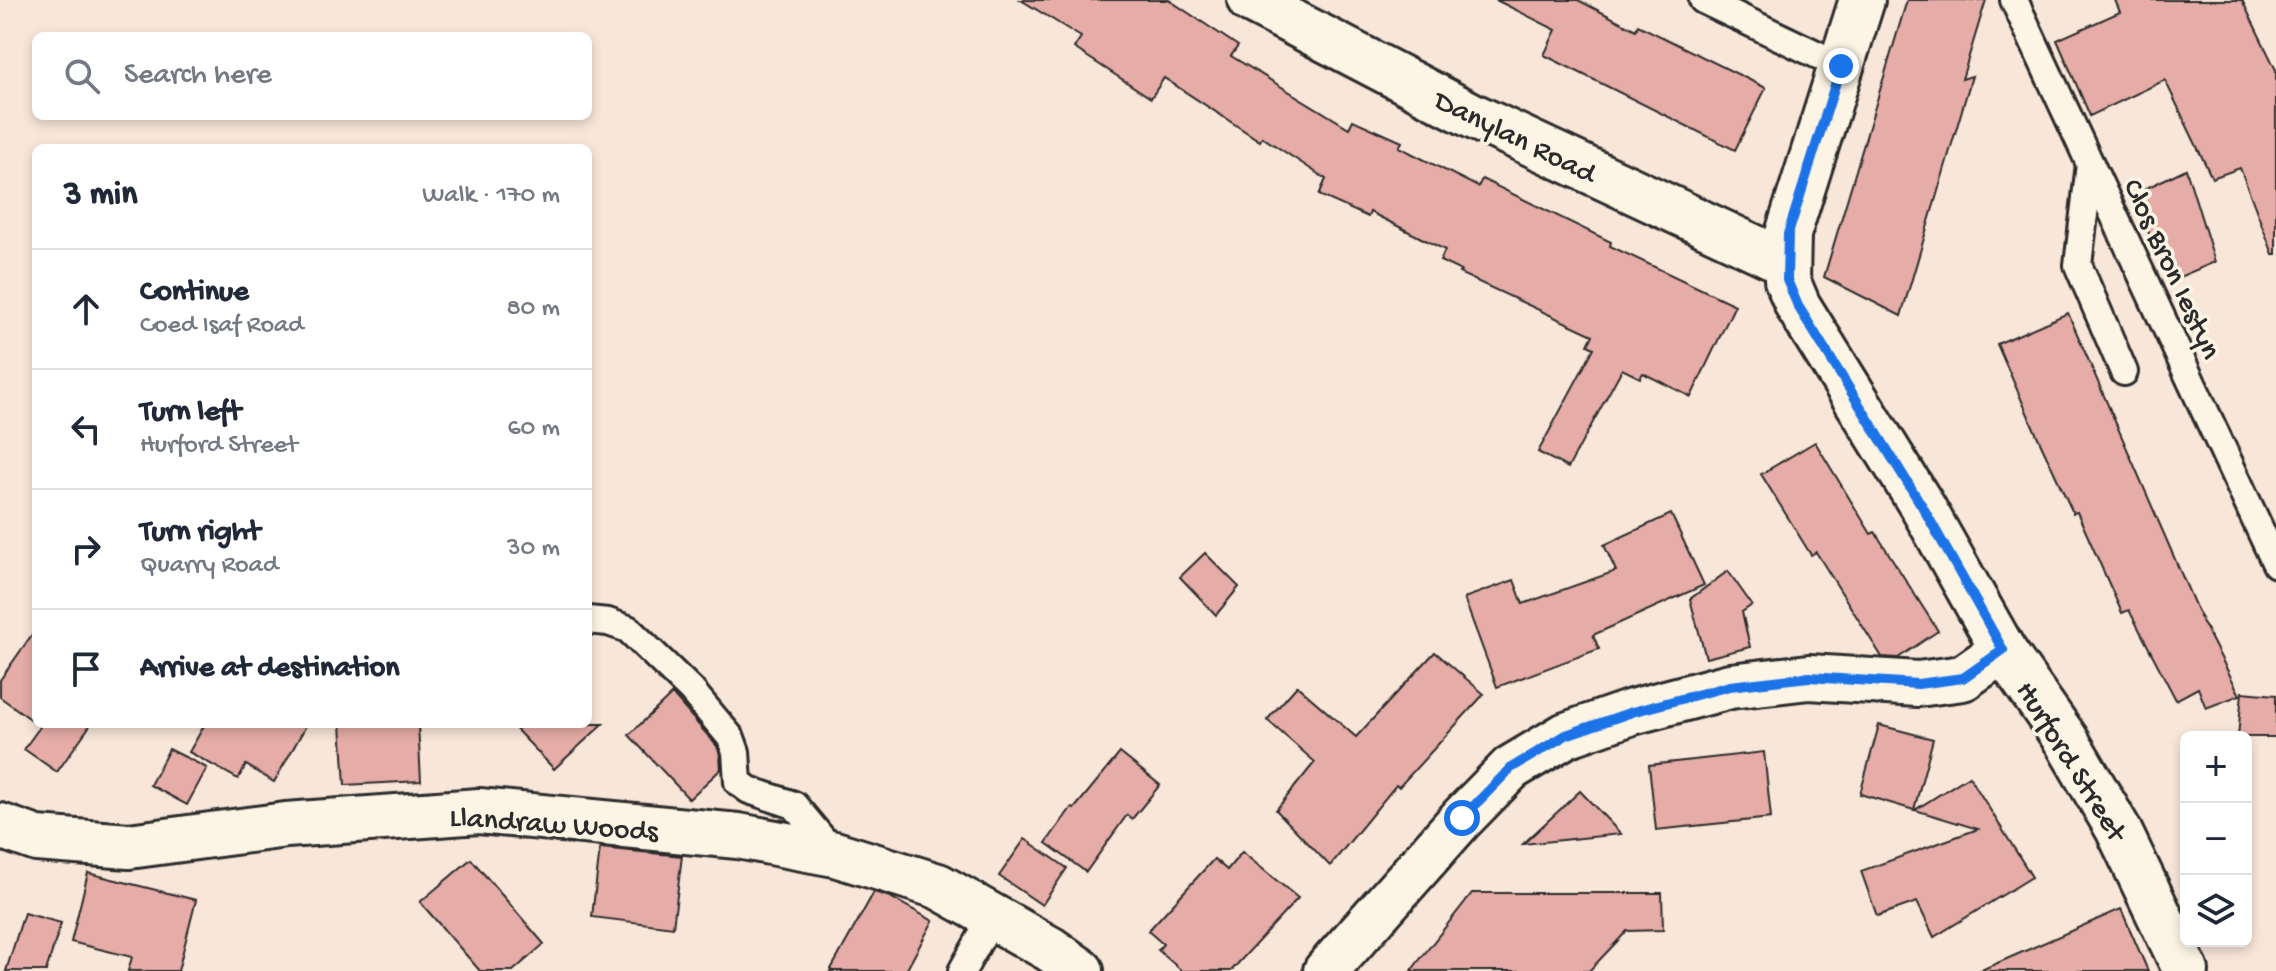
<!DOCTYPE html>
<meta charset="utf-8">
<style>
:root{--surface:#fff;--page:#f6f6f7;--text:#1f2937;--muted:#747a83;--line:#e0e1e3}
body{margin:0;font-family:"Gochi Hand",sans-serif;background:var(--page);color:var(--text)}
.controls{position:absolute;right:24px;bottom:24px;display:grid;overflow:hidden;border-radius:12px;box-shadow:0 4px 12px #0003}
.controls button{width:72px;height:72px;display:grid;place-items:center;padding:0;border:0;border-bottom:2px solid var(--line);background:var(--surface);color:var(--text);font:40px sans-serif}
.stop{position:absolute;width:24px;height:24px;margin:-18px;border:6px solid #1a73e8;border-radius:50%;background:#fff}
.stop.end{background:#1a73e8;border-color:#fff;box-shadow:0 2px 8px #0008}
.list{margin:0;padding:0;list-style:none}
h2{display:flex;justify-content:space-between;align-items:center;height:104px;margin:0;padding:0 32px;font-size:34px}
h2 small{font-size:26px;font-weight:400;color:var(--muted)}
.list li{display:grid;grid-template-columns:52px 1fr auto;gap:24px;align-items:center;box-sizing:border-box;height:120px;padding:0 32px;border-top:2px solid var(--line)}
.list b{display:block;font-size:30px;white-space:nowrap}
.list p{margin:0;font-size:26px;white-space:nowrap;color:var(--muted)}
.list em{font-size:26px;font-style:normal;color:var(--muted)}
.icon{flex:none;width:44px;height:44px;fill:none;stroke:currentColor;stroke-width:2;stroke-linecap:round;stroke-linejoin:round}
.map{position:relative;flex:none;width:2276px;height:971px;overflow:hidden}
.search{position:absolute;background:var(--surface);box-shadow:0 4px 12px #0003;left:32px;top:32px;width:560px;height:88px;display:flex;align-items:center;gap:20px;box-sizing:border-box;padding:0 28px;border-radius:12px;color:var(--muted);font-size:30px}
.panel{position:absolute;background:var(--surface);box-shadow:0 4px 12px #0003;left:32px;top:144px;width:560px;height:584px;border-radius:12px}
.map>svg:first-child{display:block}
.building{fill:#e6aca7;stroke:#2b2b2b;stroke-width:2}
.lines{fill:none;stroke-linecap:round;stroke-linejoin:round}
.service-casing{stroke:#2b2b2b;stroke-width:32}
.minor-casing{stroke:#2b2b2b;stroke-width:50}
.service{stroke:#fcf5e5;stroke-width:26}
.minor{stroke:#fcf5e5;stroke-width:44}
.route{stroke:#1a73e8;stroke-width:10}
.labels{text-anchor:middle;stroke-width:7;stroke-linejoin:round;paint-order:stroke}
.street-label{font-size:30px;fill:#2b2b2b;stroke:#fcf5e5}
</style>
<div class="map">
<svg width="2276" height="971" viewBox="0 0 2276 971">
<rect width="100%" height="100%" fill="#f8e6d9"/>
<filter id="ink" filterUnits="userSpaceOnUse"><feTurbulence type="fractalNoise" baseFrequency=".0125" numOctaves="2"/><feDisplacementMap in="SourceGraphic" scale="16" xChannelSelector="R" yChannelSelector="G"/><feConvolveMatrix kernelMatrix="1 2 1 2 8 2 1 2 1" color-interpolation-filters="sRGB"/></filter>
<g filter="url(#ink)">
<g class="building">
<path d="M 1021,0 L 1169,0 L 1238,46 L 1231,56 L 1349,128 L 1353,120 L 1402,142 L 1399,147 L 1478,187 L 1482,179 L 1611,242 L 1610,246 L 1735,305 L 1691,397 L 1643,373 L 1640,378 L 1622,369 L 1568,468 L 1538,452 L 1594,348 L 1588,345 L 1593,335 L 1459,273 L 1461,271 L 1440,261 L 1445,250 L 1370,212 L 1368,217 L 1319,195 L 1326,179 L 1262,137 L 1260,141 L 1164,78 L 1151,98 L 1074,48 L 1081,37 Z"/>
<path d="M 1496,0 L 1578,0 L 1636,30 L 1638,25 L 1766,88 L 1735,150 L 1544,55 L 1556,30 Z"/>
<path d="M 1907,0 L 1986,0 L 1962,79 L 1972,76 L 1901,316 L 1824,277 Z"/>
<path d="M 2115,0 L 2242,0 L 2276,70 L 2276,254 L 2273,254 L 2240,168 L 2212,178 L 2165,80 L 2090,116 L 2057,40 L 2120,12 Z"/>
<path d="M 2186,169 L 2215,262 L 2170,281 L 2132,195 Z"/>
<path d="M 2068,313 L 2200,617 L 2240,695 L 2206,708 L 2198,688 L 2176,700 L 2129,610 L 2122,613 L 2077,512 L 2073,513 L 2036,433 L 1997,344 Z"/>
<path d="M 1815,442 L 1871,534 L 1875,532 L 1938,631 L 1898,658 L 1882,657 L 1816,552 L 1811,555 L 1761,474 Z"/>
<path d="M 1671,514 L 1704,585 L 1593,635 L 1599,649 L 1497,687 L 1464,598 L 1514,580 L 1523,604 L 1616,571 L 1604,545 Z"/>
<path d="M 1205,553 L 1239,587 L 1216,615 L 1180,577 Z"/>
<path d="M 1728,571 L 1752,605 L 1742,612 L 1750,647 L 1706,658 L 1690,599 Z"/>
<path d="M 36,629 L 36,723 L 0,697 L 0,680 Z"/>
<path d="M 1435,652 L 1484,694 L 1399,787 L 1396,785 L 1330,866 L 1276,810 L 1315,762 L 1267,720 L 1297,686 L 1356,737 Z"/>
<path d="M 2242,692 L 2276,695 L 2276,737 L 2238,737 Z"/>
<path d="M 672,694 L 717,746 L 720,755 L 721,769 L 689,799 L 629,735 Z"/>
<path d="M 42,724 L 91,724 L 57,772 L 24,749 Z"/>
<path d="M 205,724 L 307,724 L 274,782 L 246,765 L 238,779 L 189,752 Z"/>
<path d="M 341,724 L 418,724 L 421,781 L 345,785 Z"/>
<path d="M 511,724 L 603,724 L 554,769 Z"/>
<path d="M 1879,725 L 1933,739 L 1914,810 L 1860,794 Z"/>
<path d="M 169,749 L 207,768 L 187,805 L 150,785 Z"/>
<path d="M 1764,752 L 1771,818 L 1656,830 L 1649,765 Z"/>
<path d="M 1120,753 L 1160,785 L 1132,819 L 1127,815 L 1086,872 L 1046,843 L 1071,808 L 1074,809 Z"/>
<path d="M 1969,776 L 2032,877 L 1934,937 L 1917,902 L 1877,916 L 1861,871 L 1978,829 L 1915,810 Z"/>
<path d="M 1580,791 L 1621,834 L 1523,844 L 1565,805 Z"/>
<path d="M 1025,839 L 1067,868 L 1042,905 L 999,876 Z"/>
<path d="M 600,848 L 682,856 L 673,927 L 592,917 Z"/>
<path d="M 1242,852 L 1298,898 L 1231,971 L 1182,971 L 1158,950 L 1163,944 L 1148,931 L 1214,859 L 1227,870 Z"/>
<path d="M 471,859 L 544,944 L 513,971 L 480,971 L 420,902 Z"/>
<path d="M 88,873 L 196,900 L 178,971 L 128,971 L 132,957 L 71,942 Z"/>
<path d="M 874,892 L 890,897 L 933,921 L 906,971 L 830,971 Z"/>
<path d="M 1472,893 L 1662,893 L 1663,930 L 1627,931 L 1589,971 L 1411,971 Z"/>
<path d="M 2121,909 L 2148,971 L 1979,971 Z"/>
<path d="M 24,913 L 61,923 L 46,971 L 6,971 Z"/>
</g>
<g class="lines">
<g class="service-casing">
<g id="service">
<path d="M 1703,0 L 1841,66"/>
<path d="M 2014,0 L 2276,564"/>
<path d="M 2090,164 L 2078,265 L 2124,372"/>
<path d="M 588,620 L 608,622 L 628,629 L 691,690 L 731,738 L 736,752 L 738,782 L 749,790 L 794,805 L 835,854"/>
<path d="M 962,971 L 993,916"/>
</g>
</g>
<g class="minor-casing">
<g id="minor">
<path d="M 1250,0 L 1473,116 L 1785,262"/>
<path d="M 1862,0 L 1788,234 L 1787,280 L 1798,306 L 1922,506 L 2003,650 L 2066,740 L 2118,829 L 2186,971"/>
<path d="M 0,826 L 37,839 L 129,846 L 286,825 L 479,811 L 738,836 L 835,854 L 938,886 L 1050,949 L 1081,971"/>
<path d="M 1326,971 L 1462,818 L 1511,768 L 1566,735 L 1632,712 L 1730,686 L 1809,677 L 1918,684 L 1963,678 L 2003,650"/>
</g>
</g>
<use href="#service" class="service"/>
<use href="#minor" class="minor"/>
</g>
</g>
<g class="lines" filter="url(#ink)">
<path class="route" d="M 1462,818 L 1511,768 L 1566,735 L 1632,712 L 1730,686 L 1809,677 L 1918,684 L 1963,678 L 2003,650 L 1922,506 L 1798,306 L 1787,280 L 1788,234 L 1841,66"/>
</g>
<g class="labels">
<g class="street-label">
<text transform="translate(1516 135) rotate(26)" y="10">Danylan Road</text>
<text transform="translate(2174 268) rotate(65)" y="10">Clos Bron Iestyn</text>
<text transform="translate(2073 760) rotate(58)" y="10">Hurford Street</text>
<text transform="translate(554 822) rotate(4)" y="10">Llandraw Woods</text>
</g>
</g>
</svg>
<div class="controls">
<button>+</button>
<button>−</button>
<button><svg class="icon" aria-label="layers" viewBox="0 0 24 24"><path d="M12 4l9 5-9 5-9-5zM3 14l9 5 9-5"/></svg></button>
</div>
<div class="stop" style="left:1462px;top:818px"></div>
<div class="stop end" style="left:1841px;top:66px"></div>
<div class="search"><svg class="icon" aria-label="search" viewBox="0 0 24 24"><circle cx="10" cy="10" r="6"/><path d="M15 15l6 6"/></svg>Search here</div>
<section class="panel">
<h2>3 min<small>Walk · 170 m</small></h2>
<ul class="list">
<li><svg class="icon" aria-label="ahead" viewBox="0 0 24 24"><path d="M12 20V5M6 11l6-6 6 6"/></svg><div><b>Continue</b><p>Coed Isaf Road</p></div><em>80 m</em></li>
<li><svg class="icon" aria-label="left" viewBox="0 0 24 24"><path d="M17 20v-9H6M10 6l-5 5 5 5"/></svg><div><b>Turn left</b><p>Hurford Street</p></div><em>60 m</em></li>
<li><svg class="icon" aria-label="right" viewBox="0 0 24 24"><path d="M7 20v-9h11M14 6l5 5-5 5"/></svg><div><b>Turn right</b><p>Quarry Road</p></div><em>30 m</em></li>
<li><svg class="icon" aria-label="arrive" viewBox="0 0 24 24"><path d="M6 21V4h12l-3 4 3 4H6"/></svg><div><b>Arrive at destination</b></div></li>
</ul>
</section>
</div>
